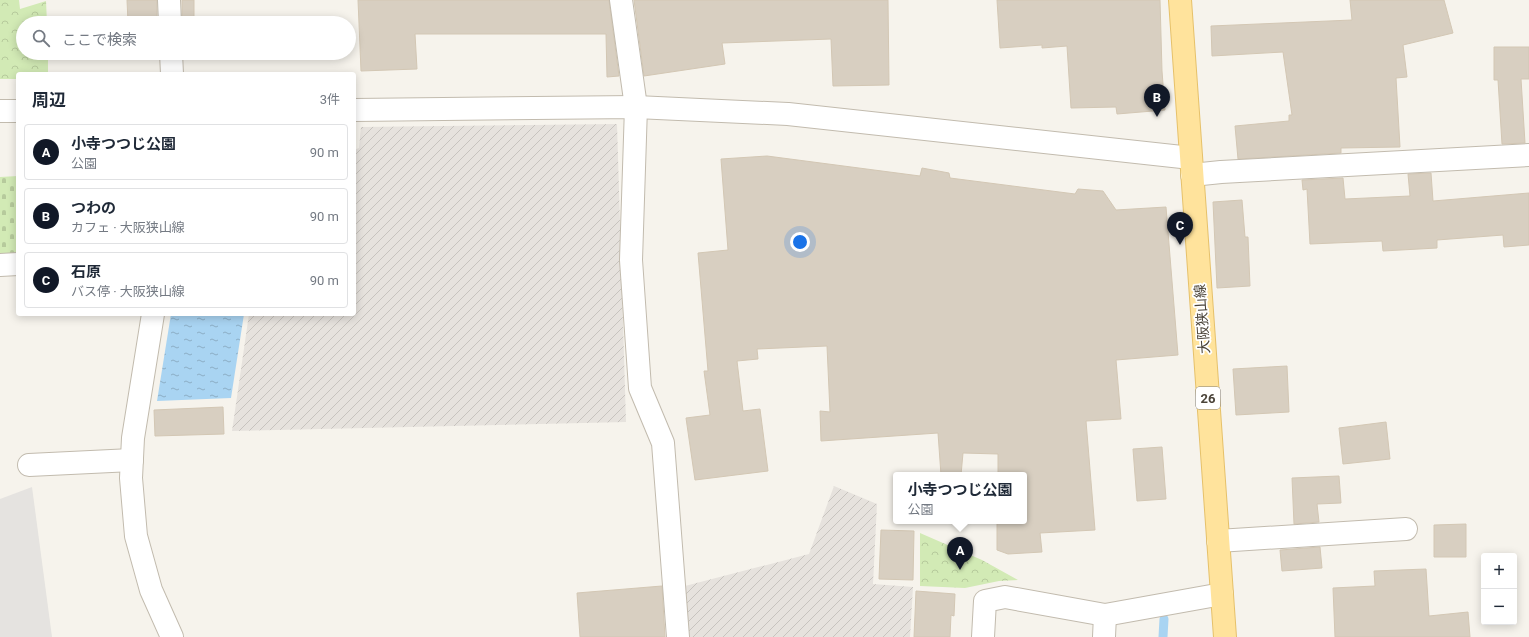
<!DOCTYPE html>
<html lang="ja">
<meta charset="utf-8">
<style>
:root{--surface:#fff;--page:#f6f6f7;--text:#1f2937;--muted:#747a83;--line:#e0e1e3;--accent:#111827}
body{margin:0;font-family:Roboto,"Noto Sans JP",sans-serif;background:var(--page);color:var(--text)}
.controls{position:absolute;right:12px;bottom:12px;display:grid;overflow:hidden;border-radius:4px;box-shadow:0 2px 10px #0003}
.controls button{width:36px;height:36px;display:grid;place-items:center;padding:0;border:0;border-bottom:1px solid var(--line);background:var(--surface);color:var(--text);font:20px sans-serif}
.you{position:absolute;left:800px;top:242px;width:14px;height:14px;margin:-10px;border:3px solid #fff;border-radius:50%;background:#1a73e8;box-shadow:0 0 0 6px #1a73e833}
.badge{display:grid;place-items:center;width:26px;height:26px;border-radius:50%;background:var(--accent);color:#fff;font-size:13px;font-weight:700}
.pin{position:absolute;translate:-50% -33px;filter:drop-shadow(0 1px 2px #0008)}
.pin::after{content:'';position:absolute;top:21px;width:14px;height:12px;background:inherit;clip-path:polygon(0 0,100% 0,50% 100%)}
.popup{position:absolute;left:893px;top:472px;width:134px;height:52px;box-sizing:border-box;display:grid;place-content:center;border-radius:4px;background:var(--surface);filter:drop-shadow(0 1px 3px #0005);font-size:13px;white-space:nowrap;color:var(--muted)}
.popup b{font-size:15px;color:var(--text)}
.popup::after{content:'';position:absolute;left:50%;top:100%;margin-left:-8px;border:8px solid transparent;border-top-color:var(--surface)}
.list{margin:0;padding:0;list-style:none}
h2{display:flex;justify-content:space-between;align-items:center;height:52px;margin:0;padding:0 16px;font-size:17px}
h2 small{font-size:13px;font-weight:400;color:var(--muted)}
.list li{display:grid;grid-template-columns:26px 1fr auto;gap:12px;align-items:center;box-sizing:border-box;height:56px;margin:0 8px 8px;padding:0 8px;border:1px solid var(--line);border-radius:4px}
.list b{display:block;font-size:15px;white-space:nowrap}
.list p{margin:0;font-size:13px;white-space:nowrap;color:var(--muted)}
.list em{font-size:13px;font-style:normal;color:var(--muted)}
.icon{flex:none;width:22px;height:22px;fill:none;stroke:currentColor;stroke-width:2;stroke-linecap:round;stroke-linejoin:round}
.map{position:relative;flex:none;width:1529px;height:637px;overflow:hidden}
.search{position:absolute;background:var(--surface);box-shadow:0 2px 10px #0003;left:16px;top:16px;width:340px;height:44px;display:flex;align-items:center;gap:10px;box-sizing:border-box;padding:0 14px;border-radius:22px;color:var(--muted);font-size:15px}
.panel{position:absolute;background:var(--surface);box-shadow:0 2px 10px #0003;left:16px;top:72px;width:340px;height:244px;border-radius:4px}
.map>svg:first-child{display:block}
.industrial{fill:url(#industrial-furrows)}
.cemetery{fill:url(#cemetery-stones)}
.park{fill:url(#park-crowns)}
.parking{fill:#e5e3e0}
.water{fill:url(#water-ripples)}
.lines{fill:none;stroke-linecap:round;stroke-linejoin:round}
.stream{stroke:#a9d4f2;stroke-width:9}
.building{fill:#d8cfc1;stroke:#d3c7b4}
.minor-casing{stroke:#c2bbae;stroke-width:24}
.major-casing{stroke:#e6c16a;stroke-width:24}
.minor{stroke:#fff;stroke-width:22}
.major{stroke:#ffe39c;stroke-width:22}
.labels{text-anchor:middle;stroke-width:3.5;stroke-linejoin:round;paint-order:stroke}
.shield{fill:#fff;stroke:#817c74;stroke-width:1}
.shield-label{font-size:13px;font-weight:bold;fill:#4b4439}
.street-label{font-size:14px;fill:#4b4439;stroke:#fff}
</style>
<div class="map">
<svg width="1529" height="637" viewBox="0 0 1529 637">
<defs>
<pattern id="industrial-furrows" width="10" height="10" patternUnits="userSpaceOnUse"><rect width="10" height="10" fill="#e6e2dd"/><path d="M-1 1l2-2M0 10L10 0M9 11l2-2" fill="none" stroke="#c7c3be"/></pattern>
<pattern id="cemetery-stones" width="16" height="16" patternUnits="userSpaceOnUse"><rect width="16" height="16" fill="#d2eab5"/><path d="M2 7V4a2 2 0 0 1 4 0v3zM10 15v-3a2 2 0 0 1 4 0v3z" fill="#b6ca9c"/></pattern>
<pattern id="park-crowns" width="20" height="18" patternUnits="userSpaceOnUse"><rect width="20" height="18" fill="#d2eab5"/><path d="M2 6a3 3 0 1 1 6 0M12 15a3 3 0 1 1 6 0" fill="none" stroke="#b6ca9c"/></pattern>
<pattern id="water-ripples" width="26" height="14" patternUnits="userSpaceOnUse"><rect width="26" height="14" fill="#a9d4f2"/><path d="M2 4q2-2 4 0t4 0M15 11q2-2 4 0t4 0" fill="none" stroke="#8caec5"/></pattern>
</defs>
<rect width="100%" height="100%" fill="#f6f3ec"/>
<g class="industrial">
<path d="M 617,124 L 626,422 L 232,431 L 249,314 L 354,314 L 354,150 L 359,148 L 361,127 Z"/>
<path d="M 834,486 L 877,504 L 873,584 L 913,587 L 910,637 L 689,637 L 685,586 L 809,554 Z"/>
</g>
<path class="cemetery" d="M 18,176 L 18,257 L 0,258 L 0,177 Z"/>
<g class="park">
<path d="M 0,0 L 19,0 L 20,9 L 46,1 L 47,23 L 23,23 L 23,53 L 48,53 L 48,74 L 18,74 L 18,79 L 0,79 Z"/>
<path d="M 920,533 L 982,560 L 1018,580 L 999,581 L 965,588 L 920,586 Z"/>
</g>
<path class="parking" d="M 32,487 L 52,637 L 0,637 L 0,499 Z"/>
<path class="water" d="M 171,314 L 244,314 L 231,398 L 157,401 Z"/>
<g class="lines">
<path class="stream" d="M 1163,637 L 1164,619"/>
</g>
<g class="building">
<path d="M 127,0 L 157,0 L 157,21 L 128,22 Z"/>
<path d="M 182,0 L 194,0 L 194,19 L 182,20 Z"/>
<path d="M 358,0 L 609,0 L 619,76 L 607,77 L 606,34 L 415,34 L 417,69 L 361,71 Z"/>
<path d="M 634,0 L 888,0 L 889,85 L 833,86 L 831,39 L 722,43 L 725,64 L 644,76 Z"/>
<path d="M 997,0 L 1160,0 L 1162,71 L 1165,110 L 1117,114 L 1116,107 L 1071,108 L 1067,46 L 1042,48 L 1042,45 L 1000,48 Z"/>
<path d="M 1350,0 L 1444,0 L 1453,33 L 1403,45 L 1407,77 L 1396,78 L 1400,147 L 1341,148 L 1341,153 L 1238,159 L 1235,126 L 1289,121 L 1289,115 L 1292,115 L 1283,52 L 1212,56 L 1211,26 L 1352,20 Z"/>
<path d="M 1494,47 L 1529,47 L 1529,79 L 1521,79 L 1525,143 L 1502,144 L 1498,80 L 1494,80 Z"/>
<path d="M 767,156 L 920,176 L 922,168 L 949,173 L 950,178 L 1075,194 L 1078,189 L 1103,191 L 1116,210 L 1166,207 L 1178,355 L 1116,360 L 1121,419 L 1086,421 L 1095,530 L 1040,533 L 1042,552 L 1008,554 L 997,550 L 997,521 L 1024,521 L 1024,475 L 998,475 L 998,454 L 963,453 L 961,475 L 941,475 L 938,433 L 821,441 L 820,411 L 830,412 L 827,346 L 757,349 L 758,359 L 737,361 L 743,411 L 760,409 L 768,471 L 695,480 L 686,418 L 710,415 L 704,371 L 708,371 L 698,253 L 728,250 L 721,159 Z"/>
<path d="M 1431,173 L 1433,201 L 1529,193 L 1529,245 L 1504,247 L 1503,235 L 1437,240 L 1437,248 L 1383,251 L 1382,241 L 1310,244 L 1307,189 L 1303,190 L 1302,180 L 1343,178 L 1345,199 L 1410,196 L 1408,174 Z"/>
<path d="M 1242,200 L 1245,237 L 1248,237 L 1250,286 L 1217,288 L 1213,202 Z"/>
<path d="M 1287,366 L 1289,412 L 1236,415 L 1233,369 Z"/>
<path d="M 223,407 L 224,434 L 155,436 L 154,410 Z"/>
<path d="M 1386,422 L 1390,459 L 1343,464 L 1339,428 Z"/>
<path d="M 1162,447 L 1166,499 L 1137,501 L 1133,449 Z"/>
<path d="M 1339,476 L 1341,503 L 1317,504 L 1319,522 L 1294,524 L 1292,478 Z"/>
<path d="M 1466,524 L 1466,557 L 1434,557 L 1434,525 Z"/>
<path d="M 881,530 L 914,531 L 913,580 L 879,579 Z"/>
<path d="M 1320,547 L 1322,568 L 1282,571 L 1280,550 Z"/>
<path d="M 1426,569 L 1429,616 L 1468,612 L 1470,637 L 1335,637 L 1333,588 L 1375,586 L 1374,571 Z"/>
<path d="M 662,586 L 665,637 L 580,637 L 577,593 Z"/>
<path d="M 916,591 L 955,594 L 954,616 L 951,615 L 950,637 L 914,637 Z"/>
</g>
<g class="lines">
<g class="minor-casing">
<g id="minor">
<path d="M 169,0 L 170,23"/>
<path d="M 621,0 L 636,107 L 631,260 L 640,388 L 663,443 L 678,637"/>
<path d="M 171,53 L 172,74"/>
<path d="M 354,110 L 636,107 L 788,114 L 1191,158"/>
<path d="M 0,111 L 18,111"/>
<path d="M 1192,175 L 1221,172 L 1529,155"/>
<path d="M 0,265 L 18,264"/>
<path d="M 153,314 L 133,438 L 131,478 L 136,536 L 151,590 L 172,637"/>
<path d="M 29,465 L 132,460"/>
<path d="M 1218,541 L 1406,529"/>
<path d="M 983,637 L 985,601 L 1005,597 L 1105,615 L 1222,594"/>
<path d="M 1104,637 L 1105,615"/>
</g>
</g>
<g class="major-casing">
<path id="major" d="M 1180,0 L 1225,637"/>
</g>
<use href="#minor" class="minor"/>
<use href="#major" class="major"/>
</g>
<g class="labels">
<rect class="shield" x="1196" y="387" width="24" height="22" rx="3"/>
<g class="shield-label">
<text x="1208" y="403">26</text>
</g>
<g class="street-label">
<text transform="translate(1202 319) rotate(-94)" y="5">大阪狭山線</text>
</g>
</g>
</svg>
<div class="controls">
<button>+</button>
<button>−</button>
</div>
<div class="you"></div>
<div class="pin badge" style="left:960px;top:570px">A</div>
<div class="popup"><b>小寺つつじ公園</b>公園</div>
<div class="pin badge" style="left:1157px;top:117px">B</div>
<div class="pin badge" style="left:1180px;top:245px">C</div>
<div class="search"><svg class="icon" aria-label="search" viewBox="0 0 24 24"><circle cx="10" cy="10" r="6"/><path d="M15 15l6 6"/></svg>ここで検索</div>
<section class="panel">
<h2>周辺<small>3件</small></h2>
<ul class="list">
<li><span class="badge">A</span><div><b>小寺つつじ公園</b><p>公園</p></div><em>90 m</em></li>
<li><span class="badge">B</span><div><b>つわの</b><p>カフェ · 大阪狭山線</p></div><em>90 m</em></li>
<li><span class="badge">C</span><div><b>石原</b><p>バス停 · 大阪狭山線</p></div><em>90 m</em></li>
</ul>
</section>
</div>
